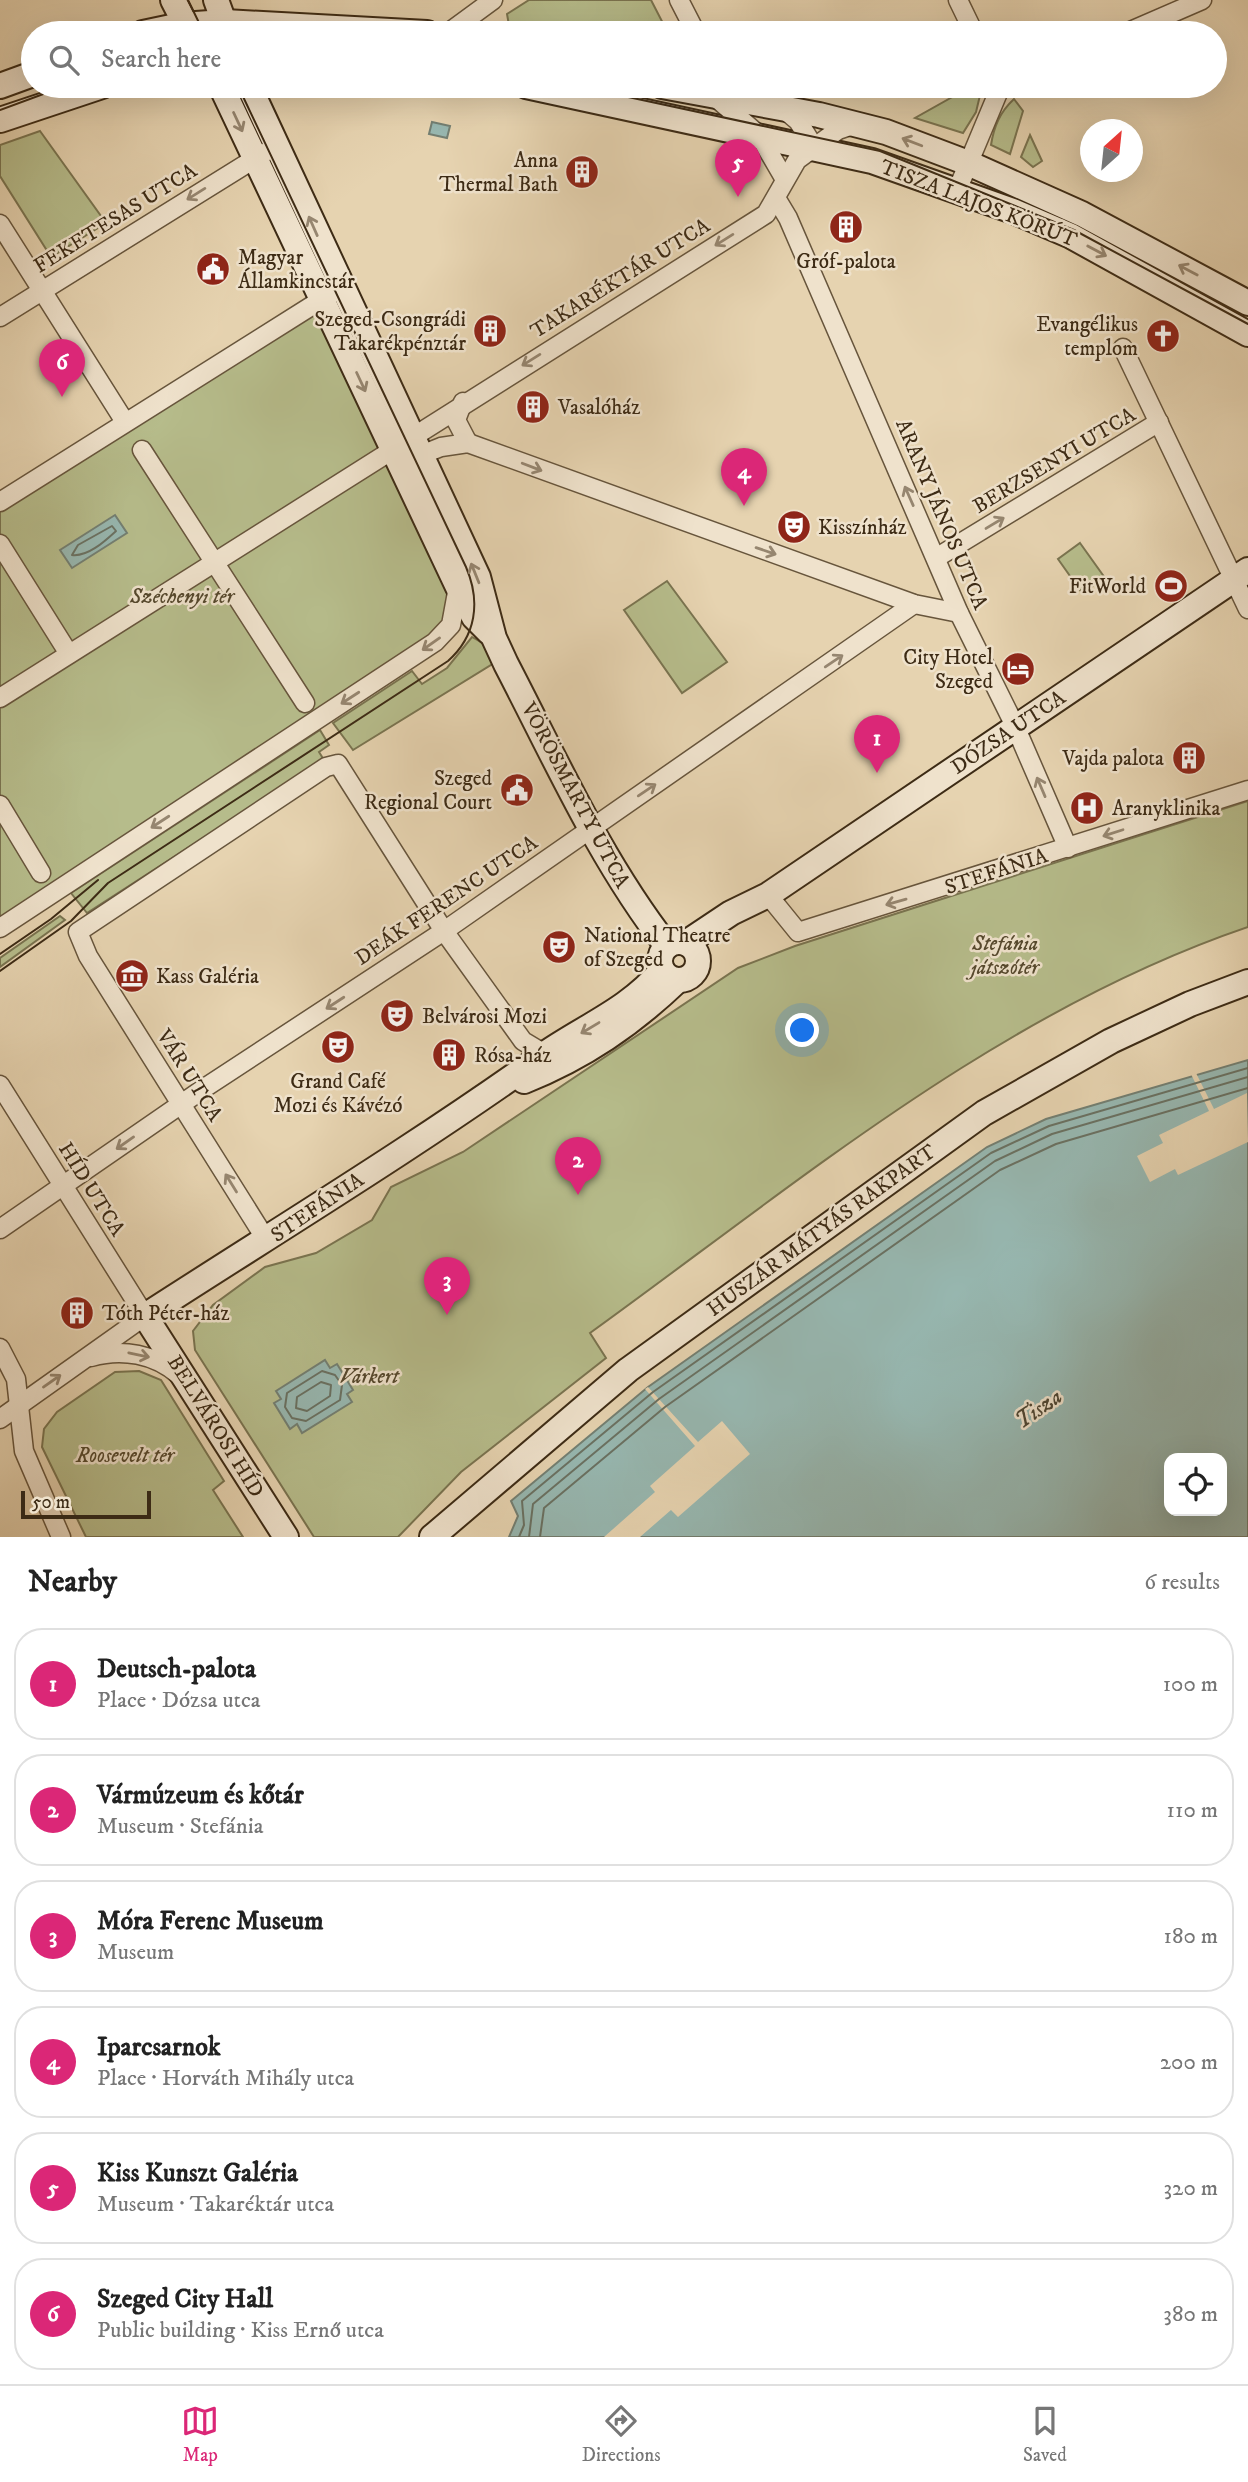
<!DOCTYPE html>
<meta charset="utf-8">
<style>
:root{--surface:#fff;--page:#f6f6f6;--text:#222;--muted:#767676;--line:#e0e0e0;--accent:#db2777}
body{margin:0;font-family:"IM FELL DW Pica",serif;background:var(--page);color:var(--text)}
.controls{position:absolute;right:21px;bottom:21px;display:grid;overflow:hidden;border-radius:14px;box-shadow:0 7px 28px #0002}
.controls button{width:63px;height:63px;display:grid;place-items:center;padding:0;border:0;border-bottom:2px solid var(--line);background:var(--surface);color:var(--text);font:35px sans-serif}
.compass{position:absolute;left:1080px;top:119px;width:63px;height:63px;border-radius:50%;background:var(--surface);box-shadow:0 7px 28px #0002;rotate:27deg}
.scale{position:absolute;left:21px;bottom:18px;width:130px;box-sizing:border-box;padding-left:7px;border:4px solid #3d2b15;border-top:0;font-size:19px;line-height:24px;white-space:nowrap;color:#3d2b15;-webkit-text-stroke:5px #efe2cc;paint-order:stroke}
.you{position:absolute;left:803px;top:1031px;width:24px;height:24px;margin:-18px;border:5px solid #fff;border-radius:50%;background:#1a73e8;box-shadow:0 0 0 10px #1a73e833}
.badge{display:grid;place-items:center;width:46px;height:46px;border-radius:50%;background:var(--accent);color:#fff;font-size:23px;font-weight:700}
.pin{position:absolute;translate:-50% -58px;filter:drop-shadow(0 2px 4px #0008)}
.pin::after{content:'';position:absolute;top:37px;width:24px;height:21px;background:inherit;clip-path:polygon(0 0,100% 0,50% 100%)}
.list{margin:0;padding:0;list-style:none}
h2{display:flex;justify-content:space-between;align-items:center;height:91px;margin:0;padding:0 28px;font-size:30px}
h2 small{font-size:23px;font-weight:400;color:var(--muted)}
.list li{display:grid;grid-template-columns:46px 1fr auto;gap:21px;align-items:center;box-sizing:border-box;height:112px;margin:0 14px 14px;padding:0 14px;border:2px solid var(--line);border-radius:28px}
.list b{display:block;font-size:26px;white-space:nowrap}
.list p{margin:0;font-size:23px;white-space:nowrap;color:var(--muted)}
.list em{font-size:23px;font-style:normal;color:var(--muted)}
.icon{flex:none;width:38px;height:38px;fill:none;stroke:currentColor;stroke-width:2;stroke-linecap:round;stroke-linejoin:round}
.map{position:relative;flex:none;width:1248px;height:1537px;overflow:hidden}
.search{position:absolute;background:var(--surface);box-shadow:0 7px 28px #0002;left:21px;right:21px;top:21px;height:77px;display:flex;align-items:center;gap:18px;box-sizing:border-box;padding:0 24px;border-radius:38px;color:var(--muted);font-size:26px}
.sheet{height:847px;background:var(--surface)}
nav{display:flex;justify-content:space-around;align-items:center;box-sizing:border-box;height:98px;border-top:2px solid var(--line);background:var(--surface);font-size:19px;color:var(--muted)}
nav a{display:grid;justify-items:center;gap:4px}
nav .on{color:var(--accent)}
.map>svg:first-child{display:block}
.green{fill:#b6bc8b;stroke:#7a7450;stroke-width:2}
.water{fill:#97b7b0;stroke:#737f72;stroke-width:2;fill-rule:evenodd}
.pier{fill:#e6d3b0}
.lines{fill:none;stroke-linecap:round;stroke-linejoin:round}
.shore{stroke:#6a7162;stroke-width:2}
.street-casing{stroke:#67553c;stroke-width:21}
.secondary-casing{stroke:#3d2b15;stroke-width:28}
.street{stroke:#efe2cc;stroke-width:18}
.secondary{stroke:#efe2cc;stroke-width:24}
.tram{stroke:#3d2b15;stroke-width:2}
.oneway{stroke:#968670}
.labels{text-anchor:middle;stroke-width:5;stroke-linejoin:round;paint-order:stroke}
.poi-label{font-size:21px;fill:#3d2b15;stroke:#efe2cc;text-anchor:start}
.street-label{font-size:21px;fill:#3d2b15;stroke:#efe2cc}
.park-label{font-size:21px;font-style:italic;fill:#55482d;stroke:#efe2cc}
.water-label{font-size:23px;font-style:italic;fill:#4f4734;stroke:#efe2cc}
</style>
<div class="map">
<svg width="1248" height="1537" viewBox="0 0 1248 1537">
<rect width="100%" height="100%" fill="#e6d3b0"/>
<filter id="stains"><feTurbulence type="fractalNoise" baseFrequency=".00286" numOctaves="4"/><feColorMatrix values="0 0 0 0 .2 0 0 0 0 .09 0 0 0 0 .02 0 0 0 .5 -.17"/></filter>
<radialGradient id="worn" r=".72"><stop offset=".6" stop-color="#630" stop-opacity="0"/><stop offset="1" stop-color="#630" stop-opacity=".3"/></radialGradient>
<g class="green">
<path d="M 529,0 L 651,0 L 668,33 L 510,31 L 507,14 Z"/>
<path d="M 972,86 L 982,87 L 976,112 L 963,133 L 915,118 Z"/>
<path d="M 1014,99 L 1023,111 L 1010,154 L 991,145 C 994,126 1000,112 1014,99 Z"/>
<path d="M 40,131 L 106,223 L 51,257 L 0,176 L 0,145 Z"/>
<path d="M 1030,135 L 1042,161 L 1033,167 L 1021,157 Z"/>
<path d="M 322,298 L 458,587 L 451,625 L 0,928 L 0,502 Z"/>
<path d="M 1080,543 L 1105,578 L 1082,593 L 1058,559 Z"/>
<path d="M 667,581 L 727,662 L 682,693 L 624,610 Z"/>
<path d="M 472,637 L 486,645 L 494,663 L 353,750 L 333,723 L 412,671 L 422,684 L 447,668 Z"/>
<path d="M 320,730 L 329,745 L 319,752 L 324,760 L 87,913 L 71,893 Z"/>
<path d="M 1248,801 L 1248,927 C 1001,1011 799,1182 590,1333 L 606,1358 L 461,1472 L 398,1537 L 314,1537 L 195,1350 L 193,1331 L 213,1305 L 265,1267 L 316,1253 L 372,1220 L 391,1187 L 463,1152 L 738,968 L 795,946 Z"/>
<path d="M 60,916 L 65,920 L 0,967 L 0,958 Z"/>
<path d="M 139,1371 L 161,1380 L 224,1481 L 213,1490 L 243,1537 L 86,1537 L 42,1447 L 44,1429 L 57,1412 L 115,1372 Z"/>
</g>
<g class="water">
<path d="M 432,122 L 450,126 L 447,138 L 429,134 Z"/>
<path d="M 115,515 L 127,533 L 72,568 L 60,550 Z"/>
<path d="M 1248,1060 L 1248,1537 L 509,1537 L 518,1516 L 511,1501 L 648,1387 L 987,1147 L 1046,1119 ZM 1169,1458 L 1222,1458 L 1222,1511 L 1169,1511 Z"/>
<path d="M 325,1360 L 330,1368 L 337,1364 L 353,1390 L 347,1394 L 352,1402 L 302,1433 L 297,1424 L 290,1429 L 274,1403 L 281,1399 L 276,1391 Z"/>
</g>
<g class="pier">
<path d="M 1195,1071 L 1214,1109 L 1247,1093 L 1248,1142 L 1178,1175 L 1175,1169 L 1150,1182 L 1137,1156 L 1163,1143 L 1159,1135 L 1209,1111 L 1190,1072 Z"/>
<path d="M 648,1387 L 698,1442 L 722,1421 L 750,1454 L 678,1517 L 671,1510 L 640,1537 L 604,1537 L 655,1492 L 650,1486 L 695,1446 L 645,1389 Z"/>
</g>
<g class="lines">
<g class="shore">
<path d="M 112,526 L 116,531 C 105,541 88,557 72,555 L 78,545 Z"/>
<path d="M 322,1371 L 335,1375 L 342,1385 L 340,1400 L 306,1421 L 292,1418 L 285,1407 L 287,1393 Z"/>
<path d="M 321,1382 L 331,1385 L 330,1396 L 307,1411 L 296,1408 L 297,1397 Z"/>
<path d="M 519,1537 L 524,1525 L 522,1501 L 653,1392 L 991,1153 L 1049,1126 L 1248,1068"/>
<path d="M 529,1537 L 533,1504 L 659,1399 L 995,1161 L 1052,1134 L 1248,1077"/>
<path d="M 540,1537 L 544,1508 L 665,1407 L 1000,1170 L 1056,1144 L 1248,1088"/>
</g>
<g class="street-casing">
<g id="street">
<path d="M 679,0 L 696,33"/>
<path d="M 958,0 L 974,33"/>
<path d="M 448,33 L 493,0"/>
<path d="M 1126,33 L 1202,0"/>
<path d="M 715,97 L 759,135 L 784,178"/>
<path d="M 786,111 L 798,121 L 814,147"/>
<path d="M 956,193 L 1000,88 L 1006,86"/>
<path d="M 776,198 L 788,218 L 959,613 L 1015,726 L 1068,848"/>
<path d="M 0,224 L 125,422"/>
<path d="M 0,317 L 264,153"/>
<path d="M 1123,348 L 1248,609"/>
<path d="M 463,402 L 456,420 L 468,443"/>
<path d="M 142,450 L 305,703"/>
<path d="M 411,459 L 441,447 L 468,443 L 914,604 L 959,613"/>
<path d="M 0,502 L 332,293"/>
<path d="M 0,544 L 69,654"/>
<path d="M 936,558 L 1159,422"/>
<path d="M 0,698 L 766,214 L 797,160 L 838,130 L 856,124"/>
<path d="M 0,805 L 41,873"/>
<path d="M 768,895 L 798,932 L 1248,790"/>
<path d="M 0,928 L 435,642 L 451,625 L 458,587"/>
<path d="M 0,1085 L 145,1316 L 0,1419"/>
<path d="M 0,1229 L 206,1087 L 444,931 L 914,604"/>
<path d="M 267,1241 L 88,956 L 78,932 L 326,767 L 338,764 L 444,931 L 523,1041 L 538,1050"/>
<path d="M 0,1348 L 16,1379 L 24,1451 L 61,1537"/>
<path d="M 91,1357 C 122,1348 155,1354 179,1375"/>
</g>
</g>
<g class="secondary-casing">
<g id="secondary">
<path d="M 173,0 L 190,33"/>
<path d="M 216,0 L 228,33"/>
<path d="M 143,33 L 181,25 L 225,22 L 427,33"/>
<path d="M 0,86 L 33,74"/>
<path d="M 221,86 L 458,587 L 474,617 L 489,632"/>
<path d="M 249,86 L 478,577 L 494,638 L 506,664 C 556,760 600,860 667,946"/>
<path d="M 526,86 L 872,161 L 1013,211 L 1071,236 L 1248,334"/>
<path d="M 662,86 L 819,115 L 886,132 L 968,163 L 1082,214 L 1248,303"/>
<path d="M 0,120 L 102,86"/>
<circle cx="679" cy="961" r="19"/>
<path d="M 686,943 L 731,913 L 768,895 L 1248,570"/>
<path d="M 524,1081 C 584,1057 632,1024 678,980"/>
<path d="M 286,1537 L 145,1316 C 278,1230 413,1148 542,1056 C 583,1027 629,1010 662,970"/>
<path d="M 432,1537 L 628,1370 L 984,1113 L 1111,1041 L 1190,1004 L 1248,982"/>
</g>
</g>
<use href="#street" class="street"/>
<use href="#secondary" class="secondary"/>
<g class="tram">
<path d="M 188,0 L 204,33"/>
<path d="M 577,86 L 880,151 L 1074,230 L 1248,324"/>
<path d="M 0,110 L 65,86"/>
<path d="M 0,954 L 51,919 L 98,880"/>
<path d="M 0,971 L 71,921 L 108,883 L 448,661 C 476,636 481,602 466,567 L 238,86"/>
</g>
</g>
<defs><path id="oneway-shaft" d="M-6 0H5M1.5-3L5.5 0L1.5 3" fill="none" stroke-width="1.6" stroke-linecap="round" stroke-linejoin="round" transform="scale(1.75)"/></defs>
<g class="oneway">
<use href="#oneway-shaft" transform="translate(238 122) rotate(65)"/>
<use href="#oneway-shaft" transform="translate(912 142) rotate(-159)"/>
<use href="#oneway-shaft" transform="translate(196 194) rotate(148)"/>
<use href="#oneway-shaft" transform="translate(313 226) rotate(-114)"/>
<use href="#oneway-shaft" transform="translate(724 240) rotate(148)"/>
<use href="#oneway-shaft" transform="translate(1097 251) rotate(28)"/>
<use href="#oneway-shaft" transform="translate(1188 270) rotate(-152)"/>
<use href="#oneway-shaft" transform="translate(531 360) rotate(148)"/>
<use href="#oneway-shaft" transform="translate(361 382) rotate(65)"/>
<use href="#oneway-shaft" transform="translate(532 467) rotate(21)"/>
<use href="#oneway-shaft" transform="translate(909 496) rotate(-114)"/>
<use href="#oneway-shaft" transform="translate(995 523) rotate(-31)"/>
<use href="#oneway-shaft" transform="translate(766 551) rotate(19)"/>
<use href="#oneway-shaft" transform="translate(475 573) rotate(-112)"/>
<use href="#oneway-shaft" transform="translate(431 644) rotate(145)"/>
<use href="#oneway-shaft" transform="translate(834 661) rotate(-34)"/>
<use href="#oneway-shaft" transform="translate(350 698) rotate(147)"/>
<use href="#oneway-shaft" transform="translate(1041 787) rotate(-113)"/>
<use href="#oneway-shaft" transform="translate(647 790) rotate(-34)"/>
<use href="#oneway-shaft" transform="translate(160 822) rotate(147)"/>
<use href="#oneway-shaft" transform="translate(1113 833) rotate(162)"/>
<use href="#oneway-shaft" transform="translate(896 902) rotate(164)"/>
<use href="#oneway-shaft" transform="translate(335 1003) rotate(147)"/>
<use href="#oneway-shaft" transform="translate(590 1028) rotate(149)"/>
<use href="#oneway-shaft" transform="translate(125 1143) rotate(145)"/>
<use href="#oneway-shaft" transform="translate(231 1183) rotate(-122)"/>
<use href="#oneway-shaft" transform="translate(139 1355) rotate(12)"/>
<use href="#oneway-shaft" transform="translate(52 1381) rotate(-35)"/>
</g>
<defs>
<g id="building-disc" transform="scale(1.75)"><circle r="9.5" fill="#8f2418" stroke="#efe2cc"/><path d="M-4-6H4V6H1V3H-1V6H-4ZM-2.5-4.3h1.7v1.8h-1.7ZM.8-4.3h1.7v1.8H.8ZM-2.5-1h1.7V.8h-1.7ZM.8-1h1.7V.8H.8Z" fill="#fff"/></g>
<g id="civic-disc" transform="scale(1.75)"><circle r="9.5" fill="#8f2418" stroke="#efe2cc"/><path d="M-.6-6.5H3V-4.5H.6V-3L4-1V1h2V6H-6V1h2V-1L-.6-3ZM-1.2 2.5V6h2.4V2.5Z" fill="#fff"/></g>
<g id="church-disc" transform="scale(1.75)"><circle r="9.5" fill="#8f2418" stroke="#efe2cc"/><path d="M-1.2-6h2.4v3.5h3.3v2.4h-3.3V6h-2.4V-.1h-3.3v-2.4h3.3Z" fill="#fff"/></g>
<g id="theatre-disc" transform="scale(1.75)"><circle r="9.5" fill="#8f2418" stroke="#efe2cc"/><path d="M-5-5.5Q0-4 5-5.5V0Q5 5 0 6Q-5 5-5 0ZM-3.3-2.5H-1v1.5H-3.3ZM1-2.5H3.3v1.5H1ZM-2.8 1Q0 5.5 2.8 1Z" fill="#fff"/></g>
<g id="stadium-disc" transform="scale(1.75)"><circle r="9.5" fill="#8f2418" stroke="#efe2cc"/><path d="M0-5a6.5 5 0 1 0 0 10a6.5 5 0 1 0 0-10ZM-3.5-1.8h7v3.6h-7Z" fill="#fff"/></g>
<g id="hotel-disc" transform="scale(1.75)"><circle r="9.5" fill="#8f2418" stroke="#efe2cc"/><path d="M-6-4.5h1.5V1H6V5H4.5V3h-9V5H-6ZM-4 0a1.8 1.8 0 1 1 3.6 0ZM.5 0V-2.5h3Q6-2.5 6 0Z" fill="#fff"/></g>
<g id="hospital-disc" transform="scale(1.75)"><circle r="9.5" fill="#8f2418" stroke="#efe2cc"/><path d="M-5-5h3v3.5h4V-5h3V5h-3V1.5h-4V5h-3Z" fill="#fff"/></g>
<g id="museum-disc" transform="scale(1.75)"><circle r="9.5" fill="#8f2418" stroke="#efe2cc"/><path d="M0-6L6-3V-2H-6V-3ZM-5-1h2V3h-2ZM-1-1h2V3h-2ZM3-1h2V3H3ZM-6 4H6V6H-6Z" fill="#fff"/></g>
</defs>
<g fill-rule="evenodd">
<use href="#building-disc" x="582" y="172"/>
<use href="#building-disc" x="846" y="227"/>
<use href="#civic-disc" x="213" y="269"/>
<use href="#building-disc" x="490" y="331"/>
<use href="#church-disc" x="1163" y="336"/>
<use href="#building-disc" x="533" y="407"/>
<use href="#theatre-disc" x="794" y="527"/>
<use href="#stadium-disc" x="1171" y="586"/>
<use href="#hotel-disc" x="1018" y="669"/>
<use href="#building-disc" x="1189" y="758"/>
<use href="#civic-disc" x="517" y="790"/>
<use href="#hospital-disc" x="1087" y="808"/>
<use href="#theatre-disc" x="559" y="947"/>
<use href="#museum-disc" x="132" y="976"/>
<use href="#theatre-disc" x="397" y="1016"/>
<use href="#theatre-disc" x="338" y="1047"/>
<use href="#building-disc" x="449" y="1055"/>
<use href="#building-disc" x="77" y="1313"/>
</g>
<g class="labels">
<g class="poi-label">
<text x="558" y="167" text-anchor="end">Anna<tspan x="558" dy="24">Thermal Bath</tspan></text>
<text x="238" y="264">Magyar<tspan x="238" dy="24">Államkincstár</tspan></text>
<text x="846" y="268" text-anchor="middle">Gróf-palota</text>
<text x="466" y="326" text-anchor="end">Szeged-Csongrádi<tspan x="466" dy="24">Takarékpénztár</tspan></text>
<text x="1138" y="331" text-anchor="end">Evangélikus<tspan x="1138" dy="24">templom</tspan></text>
<text x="558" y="414">Vasalóház</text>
<text x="818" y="534">Kisszínház</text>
<text x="1146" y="593" text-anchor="end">FitWorld</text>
<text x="993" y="664" text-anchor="end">City Hotel<tspan x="993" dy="24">Szeged</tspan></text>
<text x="1164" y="765" text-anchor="end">Vajda palota</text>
<text x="492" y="785" text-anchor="end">Szeged<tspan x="492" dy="24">Regional Court</tspan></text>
<text x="1112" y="815">Aranyklinika</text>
<text x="584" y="942">National Theatre<tspan x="584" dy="24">of Szeged</tspan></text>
<text x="156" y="983">Kass Galéria</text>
<text x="422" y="1023">Belvárosi Mozi</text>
<text x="474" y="1062">Rósa-ház</text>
<text x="338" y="1088" text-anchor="middle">Grand Café<tspan x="338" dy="24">Mozi és Kávézó</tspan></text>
<text x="102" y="1320">Tóth Péter-ház</text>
</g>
<g class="street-label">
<text transform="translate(979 203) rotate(21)" y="7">TISZA LAJOS KÖRÚT</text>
<text transform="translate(115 218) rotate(-32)" y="7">FEKETESAS UTCA</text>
<text transform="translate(620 278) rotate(-32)" y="7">TAKARÉKTÁR UTCA</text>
<text transform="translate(1054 460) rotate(-31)" y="7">BERZSENYI UTCA</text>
<text transform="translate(942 514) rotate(67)" y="7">ARANY JÁNOS UTCA</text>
<text transform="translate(1008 732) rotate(-34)" y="7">DÓZSA UTCA</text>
<text transform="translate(576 795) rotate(62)" y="7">VÖRÖSMARTY UTCA</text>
<text transform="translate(996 871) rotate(-18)" y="7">STEFÁNIA</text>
<text transform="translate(446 900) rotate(-34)" y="7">DEÁK FERENC UTCA</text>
<text transform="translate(190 1075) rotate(58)" y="7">VÁR UTCA</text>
<text transform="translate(92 1189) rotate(58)" y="7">HÍD UTCA</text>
<text transform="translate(317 1207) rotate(-34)" y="7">STEFÁNIA</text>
<text transform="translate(821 1230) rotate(-36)" y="7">HUSZÁR MÁTYÁS RAKPART</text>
<text transform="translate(216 1426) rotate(58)" y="7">BELVÁROSI HÍD</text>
</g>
<g class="park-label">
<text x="182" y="603">Széchenyi tér</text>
<text x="1005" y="950">Stefánia<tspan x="1005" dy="24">játszótér</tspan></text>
<text x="369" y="1383">Várkert</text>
<text x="125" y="1462">Roosevelt tér</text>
</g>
<g class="water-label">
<text transform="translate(1038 1408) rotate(-35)" y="8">Tisza</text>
</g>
</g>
<rect width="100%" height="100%" filter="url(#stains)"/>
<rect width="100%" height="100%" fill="url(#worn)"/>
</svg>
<div class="controls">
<button><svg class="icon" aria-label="locate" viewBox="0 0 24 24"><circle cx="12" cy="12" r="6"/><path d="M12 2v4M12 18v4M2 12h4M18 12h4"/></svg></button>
</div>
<svg class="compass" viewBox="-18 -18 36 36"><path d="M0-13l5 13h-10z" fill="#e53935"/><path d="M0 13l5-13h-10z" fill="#767676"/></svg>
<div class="scale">50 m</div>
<div class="you"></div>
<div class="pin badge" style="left:877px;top:773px">1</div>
<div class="pin badge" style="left:578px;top:1195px">2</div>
<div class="pin badge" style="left:447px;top:1315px">3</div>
<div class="pin badge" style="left:744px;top:506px">4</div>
<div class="pin badge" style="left:738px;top:197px">5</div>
<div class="pin badge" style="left:62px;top:397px">6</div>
<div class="search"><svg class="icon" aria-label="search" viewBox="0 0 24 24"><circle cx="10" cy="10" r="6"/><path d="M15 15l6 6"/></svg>Search here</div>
</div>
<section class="sheet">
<h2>Nearby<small>6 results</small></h2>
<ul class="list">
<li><span class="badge">1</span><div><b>Deutsch-palota</b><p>Place · Dózsa utca</p></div><em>100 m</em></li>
<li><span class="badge">2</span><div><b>Vármúzeum és kőtár</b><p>Museum · Stefánia</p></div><em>110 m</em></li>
<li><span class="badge">3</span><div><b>Móra Ferenc Museum</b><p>Museum</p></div><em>180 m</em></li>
<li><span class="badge">4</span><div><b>Iparcsarnok</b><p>Place · Horváth Mihály utca</p></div><em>200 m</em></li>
<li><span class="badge">5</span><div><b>Kiss Kunszt Galéria</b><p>Museum · Takaréktár utca</p></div><em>320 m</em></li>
<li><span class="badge">6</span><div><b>Szeged City Hall</b><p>Public building · Kiss Ernő utca</p></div><em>380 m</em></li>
</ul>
</section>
<nav>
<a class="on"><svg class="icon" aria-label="map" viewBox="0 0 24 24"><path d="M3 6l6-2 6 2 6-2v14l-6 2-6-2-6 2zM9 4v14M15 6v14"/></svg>Map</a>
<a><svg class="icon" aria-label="directions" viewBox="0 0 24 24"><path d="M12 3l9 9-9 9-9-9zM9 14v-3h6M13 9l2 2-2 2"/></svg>Directions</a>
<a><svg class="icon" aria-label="saved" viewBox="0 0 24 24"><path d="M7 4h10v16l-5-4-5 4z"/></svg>Saved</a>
</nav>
